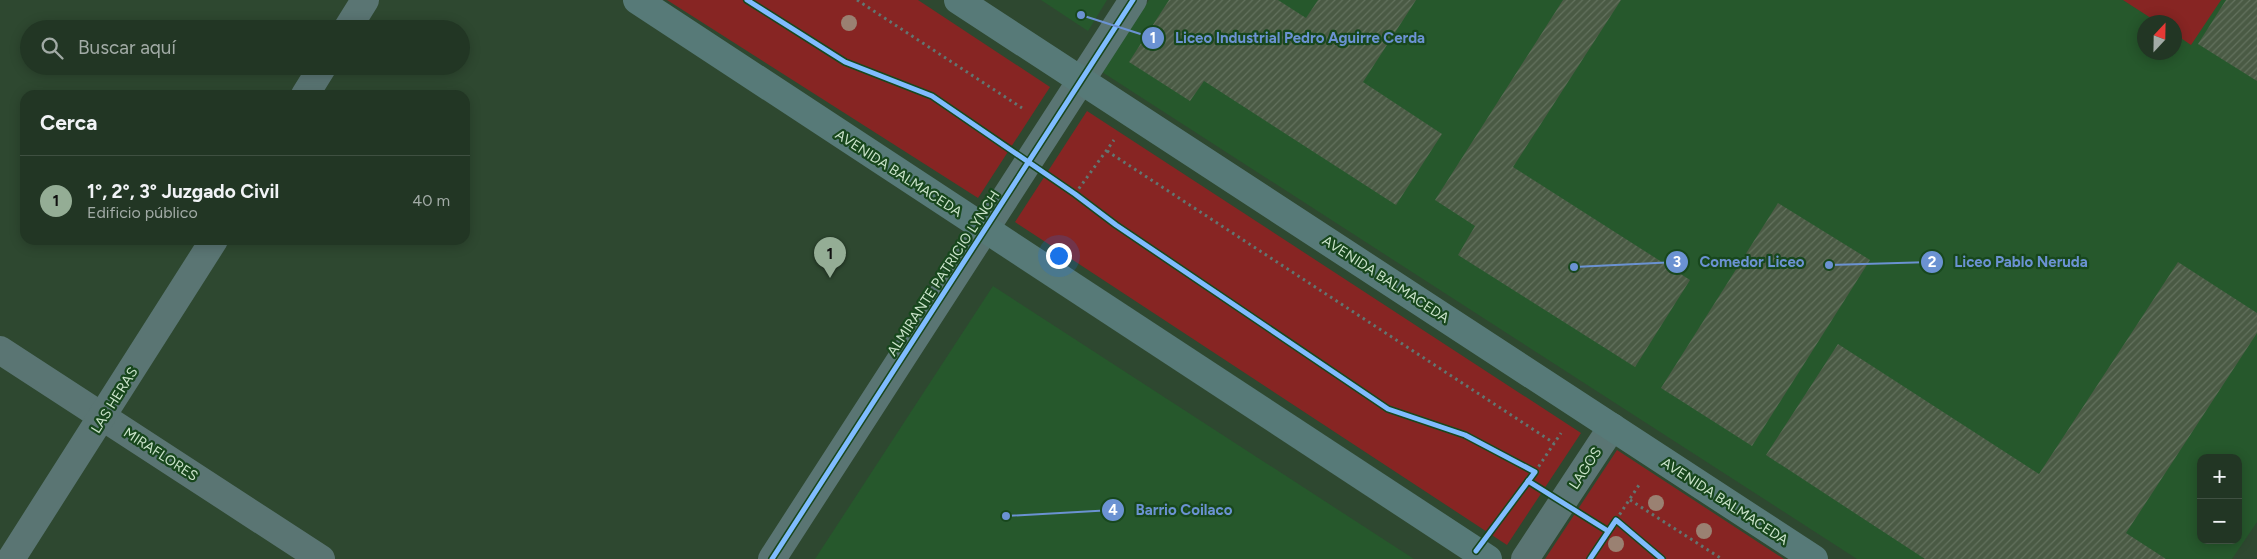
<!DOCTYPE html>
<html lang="es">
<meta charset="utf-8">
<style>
:root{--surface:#223624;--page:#2a3e2c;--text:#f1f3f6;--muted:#a2aba6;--line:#3f5041;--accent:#94ad95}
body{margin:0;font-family:Figtree,sans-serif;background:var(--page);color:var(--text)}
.controls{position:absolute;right:15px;bottom:15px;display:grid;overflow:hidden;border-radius:10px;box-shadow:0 2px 12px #0003}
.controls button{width:45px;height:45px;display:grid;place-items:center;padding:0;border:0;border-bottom:1px solid var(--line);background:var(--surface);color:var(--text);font:25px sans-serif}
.compass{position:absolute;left:2137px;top:15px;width:45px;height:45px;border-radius:50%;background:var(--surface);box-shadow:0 2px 12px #0003;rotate:22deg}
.you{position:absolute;left:1058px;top:255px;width:18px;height:18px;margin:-12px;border:4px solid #fff;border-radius:50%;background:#1a73e8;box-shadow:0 0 0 8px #1a73e833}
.badge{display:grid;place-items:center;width:32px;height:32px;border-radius:50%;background:var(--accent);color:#111;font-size:16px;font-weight:700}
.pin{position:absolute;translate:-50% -41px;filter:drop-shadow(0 1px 2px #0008)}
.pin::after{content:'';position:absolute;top:26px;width:18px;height:15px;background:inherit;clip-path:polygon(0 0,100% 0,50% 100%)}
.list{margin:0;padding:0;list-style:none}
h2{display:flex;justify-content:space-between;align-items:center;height:65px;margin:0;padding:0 20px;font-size:21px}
h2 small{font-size:16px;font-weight:400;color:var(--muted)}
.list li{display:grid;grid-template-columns:32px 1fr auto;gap:15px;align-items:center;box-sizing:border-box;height:90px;padding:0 20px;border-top:1px solid var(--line)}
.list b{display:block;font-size:19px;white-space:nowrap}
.list p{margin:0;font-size:16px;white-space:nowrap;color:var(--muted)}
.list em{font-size:16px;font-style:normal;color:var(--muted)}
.icon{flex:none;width:28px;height:28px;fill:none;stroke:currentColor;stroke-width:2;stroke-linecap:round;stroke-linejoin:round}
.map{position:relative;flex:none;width:2257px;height:559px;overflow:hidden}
.search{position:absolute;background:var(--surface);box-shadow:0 2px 12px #0003;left:20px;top:20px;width:450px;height:55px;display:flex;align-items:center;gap:12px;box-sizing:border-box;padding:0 18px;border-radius:28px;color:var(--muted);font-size:19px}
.panel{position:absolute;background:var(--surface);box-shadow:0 2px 12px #0003;left:20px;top:90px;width:450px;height:155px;border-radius:15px}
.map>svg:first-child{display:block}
.built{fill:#26582c;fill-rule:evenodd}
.park{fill:#872523}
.building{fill:url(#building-hatch)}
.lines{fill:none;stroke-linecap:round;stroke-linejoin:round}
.path{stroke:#617671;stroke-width:3;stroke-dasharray:2.5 4;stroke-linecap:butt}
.minor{stroke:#5a7573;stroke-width:28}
.secondary{stroke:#577a78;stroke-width:28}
.cycleway-casing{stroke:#18471d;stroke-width:8}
.cycleway{stroke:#80bcff;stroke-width:5}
.tree{fill:#9a8172}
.labels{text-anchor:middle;stroke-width:4.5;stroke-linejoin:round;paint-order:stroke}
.street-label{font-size:14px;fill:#cbe4cb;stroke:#18471d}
.leader{fill:none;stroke:#6b92d2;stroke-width:2}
.callout-dot{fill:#6b92d2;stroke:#18471d;stroke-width:2}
.mark-label{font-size:15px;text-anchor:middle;font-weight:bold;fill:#fff}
.callout-label{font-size:15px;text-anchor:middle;font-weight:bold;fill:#6b92d2;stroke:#18471d;stroke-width:4.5;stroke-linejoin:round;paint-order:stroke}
</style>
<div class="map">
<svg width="2257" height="559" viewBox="0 0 2257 559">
<defs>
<pattern id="building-hatch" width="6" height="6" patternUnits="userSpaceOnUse" patternTransform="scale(1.25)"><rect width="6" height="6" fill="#4a5a44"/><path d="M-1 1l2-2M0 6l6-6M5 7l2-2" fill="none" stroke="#63725e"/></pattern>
</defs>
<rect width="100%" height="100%" fill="#2e4830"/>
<g class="built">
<path d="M 1041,0 L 1107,0 L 1088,31 Z"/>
<path d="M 1149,0 L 2257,0 L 2257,522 L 2232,559 L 1857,559 L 1102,72 ZM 2144,22 L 2174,22 L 2174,52 L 2144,52 ZM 2201,458 L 2238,458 L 2238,540 L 2201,540 Z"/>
<path d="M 993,286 L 1414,559 L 815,559 Z"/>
</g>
<g class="park">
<path d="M 667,0 L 918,0 L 1050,87 L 978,198 Z"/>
<path d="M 2123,0 L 2221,0 L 2191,45 L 2175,34 L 2174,22 L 2157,22 Z"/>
<path d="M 1087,111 L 1581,433 L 1507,545 L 1015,222 Z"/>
<path d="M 1617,450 L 1784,559 L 1545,559 Z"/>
</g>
<g class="building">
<path d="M 1169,0 L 1278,0 L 1306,18 L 1318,0 L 1416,0 L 1363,82 L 1442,134 L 1396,205 L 1204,81 L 1190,101 L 1129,62 Z"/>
<path d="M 1563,0 L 1621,0 L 1513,167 L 1690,280 L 1635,367 L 1458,255 L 1475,226 L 1435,200 Z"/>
<path d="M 2226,0 L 2257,0 L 2257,81 L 2198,44 Z"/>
<path d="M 1778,203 L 1870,260 L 1752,446 L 1661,388 Z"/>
<path d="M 2178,262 L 2257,313 L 2257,333 L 2126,533 L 2166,559 L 1925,559 L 1766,455 L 1838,344 L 2039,474 Z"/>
</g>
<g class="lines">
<g class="path">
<path d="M 857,0 L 1022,108"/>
<path d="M 1107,151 L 1554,443"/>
<path d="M 1075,194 L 1114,140"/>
<path d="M 1535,472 L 1561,433"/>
<path d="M 1630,500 L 1722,559"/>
<path d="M 1616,520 L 1639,485"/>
</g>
<g class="minor">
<path d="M 347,29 L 365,0"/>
<path d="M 305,95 L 323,66"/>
<path d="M 0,350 L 321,559"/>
<path d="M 11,559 L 214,240"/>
<path d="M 772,559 L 1133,0"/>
<path d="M 1525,559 L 1612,427"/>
</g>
<g class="secondary">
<path d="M 637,0 L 1488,559"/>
<path d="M 958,0 L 1814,559"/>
</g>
<g class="cycleway-casing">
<g id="cycleway">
<path d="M 747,0 L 845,62 L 932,96 L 1075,194 L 1116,225 L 1388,409 L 1465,435 L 1535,472 L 1476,551"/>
<path d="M 1528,481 L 1608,531"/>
<path d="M 772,559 L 1133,0"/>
<path d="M 1590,559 L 1616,520 L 1662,559"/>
</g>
</g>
<use href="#cycleway" class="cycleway"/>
</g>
<g class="tree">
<circle cx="849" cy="23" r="8"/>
<circle cx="1656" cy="503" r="8"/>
<circle cx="1704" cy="531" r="8"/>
<circle cx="1616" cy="544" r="8"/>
</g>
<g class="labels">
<g class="street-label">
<text transform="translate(899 173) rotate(33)" y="5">AVENIDA BALMACEDA</text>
<text transform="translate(943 273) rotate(-57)" y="5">ALMIRANTE PATRICIO LYNCH</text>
<text transform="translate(1386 279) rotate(33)" y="5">AVENIDA BALMACEDA</text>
<text transform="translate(114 400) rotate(-58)" y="5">LAS HERAS</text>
<text transform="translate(161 454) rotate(33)" y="5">MIRAFLORES</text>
<text transform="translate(1585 468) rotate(-57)" y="5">LAGOS</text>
<text transform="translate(1725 501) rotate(33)" y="5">AVENIDA BALMACEDA</text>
</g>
</g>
<path class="leader" d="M1081 15L1153 38M1829 265L1932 262M1574 267L1677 262M1006 516L1113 510"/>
<g class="callout-dot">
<circle cx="1081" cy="15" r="5"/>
<circle cx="1829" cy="265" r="5"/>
<circle cx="1574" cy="267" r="5"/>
<circle cx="1006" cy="516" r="5"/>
<circle cx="1153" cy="38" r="12"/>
<circle cx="1932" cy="262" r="12"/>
<circle cx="1677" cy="262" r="12"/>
<circle cx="1113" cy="510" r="12"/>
</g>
<g class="mark-label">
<text x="1153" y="43">1</text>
<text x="1932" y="267">2</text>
<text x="1677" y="267">3</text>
<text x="1113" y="515">4</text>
</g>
<g class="callout-label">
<text x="1300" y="43">Liceo Industrial Pedro Aguirre Cerda</text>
<text x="2021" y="267">Liceo Pablo Neruda</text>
<text x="1752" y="267">Comedor Liceo</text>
<text x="1184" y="515">Barrio Coilaco</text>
</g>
</svg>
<div class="controls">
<button>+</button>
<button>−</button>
</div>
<svg class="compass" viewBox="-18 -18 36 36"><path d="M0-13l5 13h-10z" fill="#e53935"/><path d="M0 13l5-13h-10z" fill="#a2aba6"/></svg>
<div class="you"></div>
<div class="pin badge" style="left:830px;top:278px">1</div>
<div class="search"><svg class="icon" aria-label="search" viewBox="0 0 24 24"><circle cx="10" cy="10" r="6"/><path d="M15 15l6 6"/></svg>Buscar aquí</div>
<section class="panel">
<h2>Cerca<small></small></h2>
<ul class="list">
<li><span class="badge">1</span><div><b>1°, 2°, 3° Juzgado Civil</b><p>Edificio público</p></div><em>40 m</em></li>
</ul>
</section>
</div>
